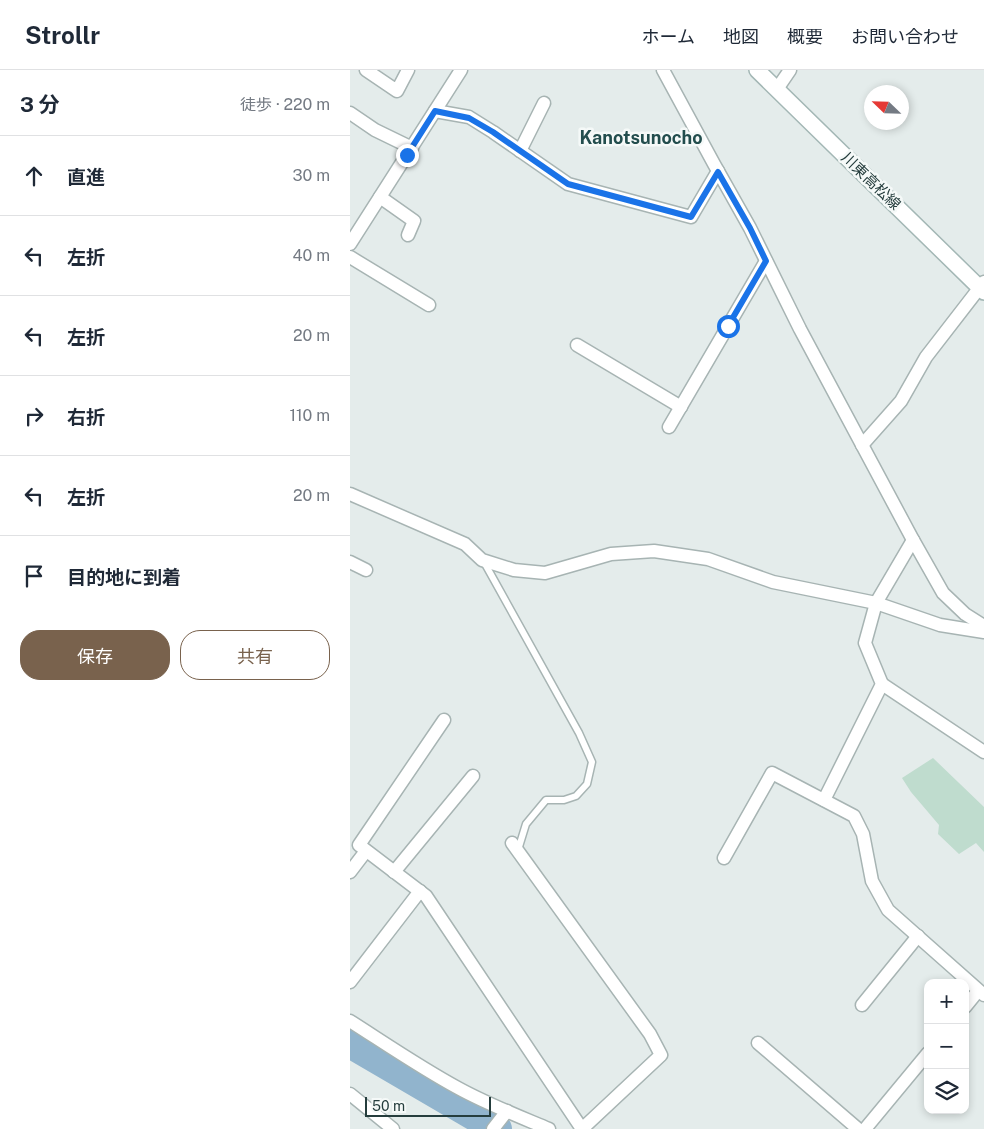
<!DOCTYPE html>
<html lang="ja">
<meta charset="utf-8">
<style>
:root{--surface:#fff;--page:#f2f2f3;--text:#1f2937;--muted:#747a83;--line:#e0e1e3;--accent:#79624d}
body{margin:0;font-family:"Public Sans","Noto Sans JP",sans-serif;background:var(--page);color:var(--text)}
.controls{position:absolute;right:15px;bottom:15px;display:grid;overflow:hidden;border-radius:10px;box-shadow:0 2px 8px #0003}
.controls button{width:45px;height:45px;display:grid;place-items:center;padding:0;border:0;border-bottom:1px solid var(--line);background:var(--surface);color:var(--text);font:25px sans-serif}
.compass{position:absolute;left:514px;top:15px;width:45px;height:45px;border-radius:50%;background:var(--surface);box-shadow:0 2px 8px #0003;rotate:293deg}
.scale{position:absolute;left:15px;bottom:12px;width:126px;box-sizing:border-box;padding-left:5px;border:2px solid #253d3d;border-top:0;font-size:14px;line-height:18px;white-space:nowrap;color:#253d3d;-webkit-text-stroke:4px #f5f9f8;paint-order:stroke}
.stop{position:absolute;width:15px;height:15px;margin:-11px;border:4px solid #1a73e8;border-radius:50%;background:#fff}
.stop.end{background:#1a73e8;border-color:#fff;box-shadow:0 1px 5px #0008}
.list{margin:0;padding:0;list-style:none}
h2{display:flex;justify-content:space-between;align-items:center;height:65px;margin:0;padding:0 20px;font-size:21px}
h2 small{font-size:16px;font-weight:400;color:var(--muted)}
.list li{display:grid;grid-template-columns:32px 1fr auto;gap:15px;align-items:center;box-sizing:border-box;height:80px;padding:0 20px;border-top:1px solid var(--line)}
.list b{display:block;font-size:19px;white-space:nowrap}
.list em{font-size:16px;font-style:normal;color:var(--muted)}
.actions{display:flex;gap:10px;padding:15px 20px}
.actions a{flex:1;padding:11px 0;border:1px solid var(--accent);border-radius:20px;text-align:center;font-size:18px;color:var(--accent)}
.actions .main{background:var(--accent);color:#fff}
.icon{flex:none;width:28px;height:28px;fill:none;stroke:currentColor;stroke-width:2;stroke-linecap:round;stroke-linejoin:round}
.map{position:relative;flex:none;width:634px;height:1059px;overflow:hidden}
header{display:flex;align-items:center;gap:30px;box-sizing:border-box;height:70px;padding:0 25px;background:var(--surface);border-bottom:1px solid var(--line)}
header strong{font-size:24px}
nav{display:flex;gap:28px;margin-inline-start:auto;font-size:18px}
main{display:flex}
aside{flex:1;background:var(--surface)}
.map>svg:first-child{display:block}
.green{fill:#bfdcce}
.lines{fill:none;stroke-linecap:round;stroke-linejoin:round}
.river{stroke:#91b4cd;stroke-width:30}
.lane-casing{stroke:#a7b4b3;stroke-width:9}
.street-casing{stroke:#a7b4b3;stroke-width:15}
.secondary-casing{stroke:#a3b7b5;stroke-width:18}
.lane{stroke:#fff;stroke-width:6}
.street{stroke:#fff;stroke-width:12}
.secondary{stroke:#fff;stroke-width:15}
.route{stroke:#1a73e8;stroke-width:6}
.labels{text-anchor:middle;stroke-width:5;stroke-linejoin:round;paint-order:stroke}
.street-label{font-size:15px;fill:#253d3d;stroke:#f5f9f8}
.quarter-label{font-size:18px;font-weight:bold;fill:#224d4d;stroke:#f5f9f8}
</style>
<header>
<strong>Strollr</strong>
<nav><a>ホーム</a><a>地図</a><a>概要</a><a>お問い合わせ</a></nav>
</header>
<main>
<aside>
<h2>3 分<small>徒歩 · 220 m</small></h2>
<ul class="list">
<li><svg class="icon" aria-label="ahead" viewBox="0 0 24 24"><path d="M12 20V5M6 11l6-6 6 6"/></svg><div><b>直進</b></div><em>30 m</em></li>
<li><svg class="icon" aria-label="left" viewBox="0 0 24 24"><path d="M17 20v-9H6M10 6l-5 5 5 5"/></svg><div><b>左折</b></div><em>40 m</em></li>
<li><svg class="icon" aria-label="left" viewBox="0 0 24 24"><path d="M17 20v-9H6M10 6l-5 5 5 5"/></svg><div><b>左折</b></div><em>20 m</em></li>
<li><svg class="icon" aria-label="right" viewBox="0 0 24 24"><path d="M7 20v-9h11M14 6l5 5-5 5"/></svg><div><b>右折</b></div><em>110 m</em></li>
<li><svg class="icon" aria-label="left" viewBox="0 0 24 24"><path d="M17 20v-9H6M10 6l-5 5 5 5"/></svg><div><b>左折</b></div><em>20 m</em></li>
<li><svg class="icon" aria-label="arrive" viewBox="0 0 24 24"><path d="M6 21V4h12l-3 4 3 4H6"/></svg><div><b>目的地に到着</b></div></li>
</ul>
<div class="actions"><a class="main">保存</a><a>共有</a></div>
</aside>
<div class="map">
<svg width="634" height="1059" viewBox="0 0 634 1059">
<rect width="100%" height="100%" fill="#e4eceb"/>
<path class="green" d="M 583,688 L 634,737 L 634,782 L 626,773 L 609,784 L 588,764 L 589,755 L 561,722 L 552,708 Z"/>
<g class="lines">
<path class="river" d="M 0,973 L 147,1059"/>
<g class="lane-casing">
<path id="lane" d="M 134,492 L 229,663 L 242,692 L 237,714 L 226,726 L 214,730 L 196,730 L 176,754 L 168,780"/>
</g>
<g class="street-casing">
<g id="street">
<path d="M 16,0 L 47,21 L 58,0"/>
<path d="M 313,0 L 364,94 L 400,158 L 450,259 L 563,470 L 593,523 L 615,544 L 634,556"/>
<path d="M 427,19 L 440,0"/>
<path d="M 85,41 L 119,47 L 143,62 L 218,114 L 341,147 L 368,101"/>
<path d="M 0,43 L 25,60 L 62,78"/>
<path d="M 170,81 L 194,33"/>
<path d="M 30,127 L 64,151 L 58,165"/>
<path d="M 0,174 L 111,0"/>
<path d="M 0,187 L 79,235"/>
<path d="M 227,275 L 331,337"/>
<path d="M 319,357 L 416,191"/>
<path d="M 512,375 L 551,331 L 576,287 L 634,212"/>
<path d="M 0,424 L 115,474 L 132,490 L 164,500 L 195,503 L 261,484 L 304,481 L 358,489 L 423,512 L 526,533 L 590,555 L 634,562"/>
<path d="M 0,492 L 16,500"/>
<path d="M 532,614 L 634,682"/>
<path d="M 94,650 L 9,775 L 76,826 L 232,1059"/>
<path d="M 474,730 L 532,614 L 515,573 L 526,533 L 563,470"/>
<path d="M 162,773 L 300,964 L 311,985 L 232,1059"/>
<path d="M 374,788 L 422,703 L 504,746 L 513,764 L 522,811 L 538,840 L 634,925"/>
<path d="M 0,802 L 16,781"/>
<path d="M 44,802 L 123,706"/>
<path d="M 0,912 L 70,821"/>
<path d="M 512,935 L 568,866"/>
<path d="M 615,937 L 628,921"/>
<path d="M 0,951 C 36,974 71,998 108,1018 C 137,1034 168,1046 199,1059"/>
<path d="M 408,973 L 508,1059"/>
<path d="M 0,1024 L 43,1059"/>
<path d="M 143,1059 L 157,1041"/>
<path d="M 515,1059 L 578,983"/>
</g>
</g>
<g class="secondary-casing">
<path id="secondary" d="M 407,0 L 634,222"/>
</g>
<use href="#lane" class="lane"/>
<use href="#street" class="street"/>
<use href="#secondary" class="secondary"/>
</g>
<g class="lines">
<path class="route" d="M 57,85 L 85,41 L 119,48 L 143,62 L 218,114 L 341,147 L 368,102 L 400,158 L 416,191 L 378,256"/>
</g>
<g class="labels">
<g class="street-label">
<text transform="translate(521 111) rotate(44)" y="5">川東高松線</text>
</g>
<g class="quarter-label">
<text x="291" y="74">Kanotsunocho</text>
</g>
</g>
</svg>
<div class="controls">
<button>+</button>
<button>−</button>
<button><svg class="icon" aria-label="layers" viewBox="0 0 24 24"><path d="M12 4l9 5-9 5-9-5zM3 14l9 5 9-5"/></svg></button>
</div>
<svg class="compass" viewBox="-18 -18 36 36"><path d="M0-13l5 13h-10z" fill="#e53935"/><path d="M0 13l5-13h-10z" fill="#747a83"/></svg>
<div class="scale">50 m</div>
<div class="stop" style="left:378px;top:256px"></div>
<div class="stop end" style="left:57px;top:85px"></div>
</div>
</main>
